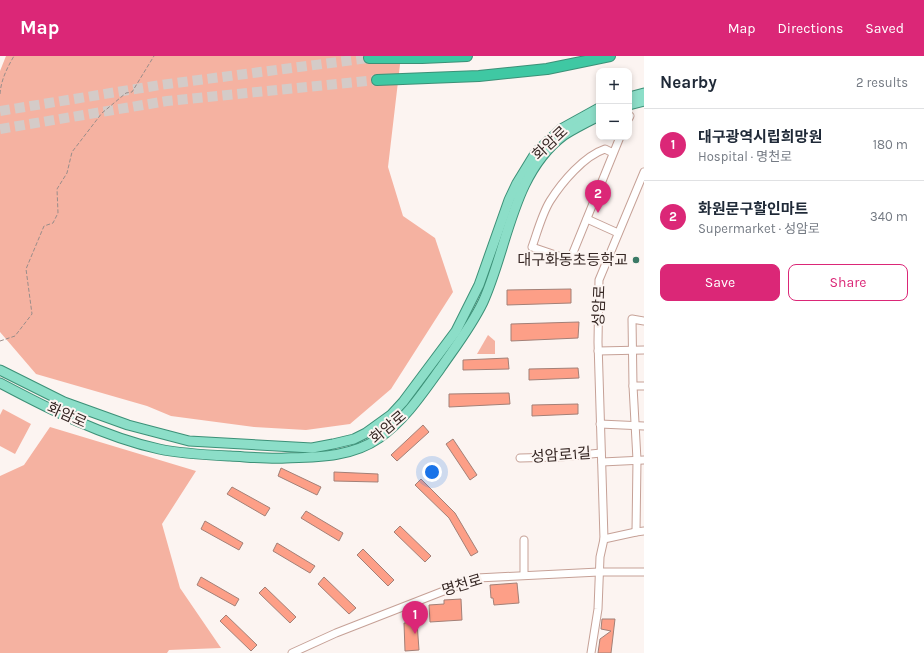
<!DOCTYPE html>
<meta charset="utf-8">
<style>
:root{--surface:#fff;--page:#f6f6f7;--text:#1f2937;--muted:#747a83;--line:#e0e1e3;--accent:#db2777}
body{margin:0;font-family:Karla,"Noto Sans KR",sans-serif;background:var(--page);color:var(--text)}
.controls{position:absolute;right:12px;top:12px;display:grid;overflow:hidden;border-radius:8px;box-shadow:0 2px 6px #0003}
.controls button{width:36px;height:36px;display:grid;place-items:center;padding:0;border:0;border-bottom:1px solid var(--line);background:var(--surface);color:var(--text);font:20px sans-serif}
.you{position:absolute;left:432px;top:416px;width:14px;height:14px;margin:-10px;border:3px solid #fff;border-radius:50%;background:#1a73e8;box-shadow:0 0 0 6px #1a73e833}
.badge{display:grid;place-items:center;width:26px;height:26px;border-radius:50%;background:var(--accent);color:#fff;font-size:13px;font-weight:700}
.pin{position:absolute;translate:-50% -33px;filter:drop-shadow(0 1px 2px #0008)}
.pin::after{content:'';position:absolute;top:21px;width:14px;height:12px;background:inherit;clip-path:polygon(0 0,100% 0,50% 100%)}
.list{margin:0;padding:0;list-style:none}
h2{display:flex;justify-content:space-between;align-items:center;height:52px;margin:0;padding:0 16px;font-size:17px}
h2 small{font-size:13px;font-weight:400;color:var(--muted)}
.list li{display:grid;grid-template-columns:26px 1fr auto;gap:12px;align-items:center;box-sizing:border-box;height:72px;padding:0 16px;border-top:1px solid var(--line)}
.list b{display:block;font-size:15px;white-space:nowrap}
.list p{margin:0;font-size:13px;white-space:nowrap;color:var(--muted)}
.list em{font-size:13px;font-style:normal;color:var(--muted)}
.actions{display:flex;gap:8px;padding:12px 16px}
.actions a{flex:1;padding:9px 0;border:1px solid var(--accent);border-radius:8px;text-align:center;font-size:14px;color:var(--accent)}
.actions .main{background:var(--accent);color:#fff}
.map{position:relative;flex:none;width:644px;height:597px;overflow:hidden}
header{display:flex;align-items:center;gap:24px;box-sizing:border-box;height:56px;padding:0 20px;background:var(--accent);color:#fff}
header strong{font-size:19px}
nav{display:flex;gap:22px;margin-inline-start:auto;font-size:14px}
main{display:flex}
aside{flex:1;background:var(--surface)}
.map>svg:first-child{display:block}
.green{fill:#f5b2a1}
.building{fill:#fd9f87;stroke:#a38077}
.lines{fill:none;stroke-linecap:round;stroke-linejoin:round}
.highway-tunnel{stroke:#d4cbc8;stroke-width:10;stroke-dasharray:10 5;stroke-linecap:butt}
.minor-casing{stroke:#c6a197;stroke-width:9}
.major-casing{stroke:#3c9077;stroke-width:11}
.highway-casing{stroke:#3c9077;stroke-width:12}
.path{stroke:#998d8a;stroke-width:1;stroke-dasharray:4 2;stroke-linecap:butt}
.minor{stroke:#fff;stroke-width:7}
.major{stroke:#8cdec8;stroke-width:9}
.highway{stroke:#3fc8a3;stroke-width:10}
.poi-dot{fill:#3b7966;stroke:#fcf4f1;stroke-width:1.5}
.labels{text-anchor:middle;stroke-width:4;stroke-linejoin:round;paint-order:stroke}
.street-label{font-size:15px;fill:#362724;stroke:#fcf4f1}
.poi-label{font-size:15px;fill:#362724;stroke:#fcf4f1;text-anchor:end}
</style>
<header>
<strong>Map</strong>
<nav><a>Map</a><a>Directions</a><a>Saved</a></nav>
</header>
<main>
<div class="map">
<svg width="644" height="597" viewBox="0 0 644 597">
<rect width="100%" height="100%" fill="#fcf4f1"/>
<g class="green">
<path d="M 6,0 L 401,0 L 388,111 L 403,160 L 435,182 L 453,236 L 391,333 L 350,368 L 306,374 L 254,371 L 171,360 L 147,350 L 36,318 L 0,276 L 0,15 Z"/>
<path d="M 488,279 L 495,285 L 495,298 L 477,298 Z"/>
<path d="M 3,353 L 31,368 L 15,398 L 0,390 L 0,359 Z"/>
<path d="M 50,371 L 196,415 L 162,468 L 180,532 L 221,592 L 169,594 L 167,597 L 0,597 L 0,420 L 24,409 Z"/>
</g>
<g class="building">
<path d="M 571,233 L 571,247 L 507,249 L 507,234 Z"/>
<path d="M 579,266 L 578,282 L 511,285 L 511,268 Z"/>
<path d="M 508,302 L 509,313 L 463,314 L 463,304 Z"/>
<path d="M 578,312 L 579,322 L 529,324 L 529,313 Z"/>
<path d="M 509,337 L 510,348 L 449,351 L 449,338 Z"/>
<path d="M 578,348 L 578,358 L 532,360 L 532,349 Z"/>
<path d="M 423,369 L 429,376 L 397,405 L 391,399 Z"/>
<path d="M 453,383 L 477,419 L 470,424 L 446,388 Z"/>
<path d="M 281,412 L 321,431 L 317,439 L 278,420 Z"/>
<path d="M 334,416 L 378,418 L 378,426 L 334,425 Z"/>
<path d="M 421,423 L 455,457 L 478,496 L 471,500 L 449,462 L 415,429 Z"/>
<path d="M 232,431 L 270,452 L 265,460 L 227,438 Z"/>
<path d="M 306,455 L 343,477 L 339,485 L 301,462 Z"/>
<path d="M 205,465 L 243,487 L 239,494 L 201,473 Z"/>
<path d="M 400,470 L 431,500 L 425,506 L 394,476 Z"/>
<path d="M 277,487 L 315,510 L 310,517 L 273,495 Z"/>
<path d="M 363,493 L 394,524 L 388,530 L 357,499 Z"/>
<path d="M 201,521 L 239,543 L 235,550 L 197,529 Z"/>
<path d="M 324,521 L 356,552 L 349,558 L 318,528 Z"/>
<path d="M 517,527 L 519,547 L 494,549 L 493,542 L 491,542 L 490,529 Z"/>
<path d="M 265,531 L 296,561 L 290,567 L 259,537 Z"/>
<path d="M 461,543 L 462,564 L 430,566 L 429,549 L 444,548 L 444,544 Z"/>
<path d="M 226,559 L 257,589 L 251,595 L 220,565 Z"/>
<path d="M 602,563 L 615,563 L 611,597 L 598,597 L 600,583 L 611,575 L 601,573 Z"/>
<path d="M 417,566 L 419,594 L 405,595 L 404,567 Z"/>
</g>
<g class="lines">
<g class="highway-tunnel">
<path d="M 0,55 L 160,29 L 369,2"/>
<path d="M 0,73 L 167,45 L 377,24"/>
</g>
<g class="minor-casing">
<g id="minor">
<path d="M 629,62 L 630,60"/>
<path d="M 613,97 L 605,93 C 584,100 562,126 550,145 C 542,158 537,177 532,191 L 570,204 L 620,81"/>
<path d="M 587,163 L 618,177"/>
<path d="M 598,295 L 644,294"/>
<path d="M 633,330 L 644,330"/>
<path d="M 600,368 L 644,370"/>
<path d="M 520,402 L 560,401 L 601,397"/>
<path d="M 602,406 L 644,404"/>
<path d="M 636,476 L 637,404 L 633,330 L 632,263 L 644,265"/>
<path d="M 604,483 L 636,476 L 644,475"/>
<path d="M 524,484 L 524,519"/>
<path d="M 292,597 L 336,577 L 477,522 L 599,516 L 644,516"/>
<path d="M 591,597 L 598,553 L 600,501 L 604,483 L 598,286 L 599,224 L 644,116"/>
</g>
</g>
<g class="major-casing">
<g id="major">
<path d="M 629,41 L 644,37"/>
<path d="M 629,49 L 644,45"/>
<path d="M 0,314 L 64,346 L 128,369 L 189,385 L 312,392 L 333,388 L 354,383 L 366,377 L 391,359 L 403,346 L 456,275 L 479,229 L 509,144 L 517,127 L 536,96 L 561,73 L 599,52"/>
<path d="M 0,327 C 49,353 104,381 159,393 C 182,398 207,399 230,400 C 249,401 268,403 286,402 C 318,401 352,401 379,382 C 404,365 422,338 440,313 C 455,291 471,271 483,246 C 508,191 512,118 564,79 C 575,72 587,66 599,60"/>
</g>
</g>
<g class="highway-casing">
<g id="highway">
<path d="M 369,2 L 422,2 L 467,0"/>
<path d="M 377,24 L 479,20 L 547,13 L 610,0"/>
</g>
</g>
<g class="path">
<path d="M 0,38 C 1,24 7,12 14,0"/>
<path d="M 0,285 L 15,280 L 32,258 L 26,213 L 44,170 L 53,167 L 58,157 L 57,133 L 67,117 L 72,96 L 102,57 L 126,37 L 132,36 L 154,0"/>
</g>
<use href="#minor" class="minor"/>
<use href="#major" class="major"/>
<use href="#highway" class="highway"/>
</g>
<circle class="poi-dot" cx="636" cy="204" r="4"/>
<g class="labels">
<g class="street-label">
<text transform="translate(550 87) rotate(-43)" y="5">화암로</text>
<text transform="translate(599 250) rotate(-88)" y="5">성암로</text>
<text transform="translate(67 359) rotate(24)" y="5">화암로</text>
<text transform="translate(388 371) rotate(-40)" y="5">화암로</text>
<text transform="translate(561 399) rotate(-4)" y="5">성암로1길</text>
<text transform="translate(462 529) rotate(-17)" y="5">명천로</text>
</g>
<g class="poi-label">
<text x="628" y="209">대구화동초등학교</text>
</g>
</g>
</svg>
<div class="controls">
<button>+</button>
<button>−</button>
</div>
<div class="you"></div>
<div class="pin badge" style="left:415px;top:578px">1</div>
<div class="pin badge" style="left:598px;top:157px">2</div>
</div>
<aside>
<h2>Nearby<small>2 results</small></h2>
<ul class="list">
<li><span class="badge">1</span><div><b>대구광역시립희망원</b><p>Hospital · 명천로</p></div><em>180 m</em></li>
<li><span class="badge">2</span><div><b>화원문구할인마트</b><p>Supermarket · 성암로</p></div><em>340 m</em></li>
</ul>
<div class="actions"><a class="main">Save</a><a>Share</a></div>
</aside>
</main>
